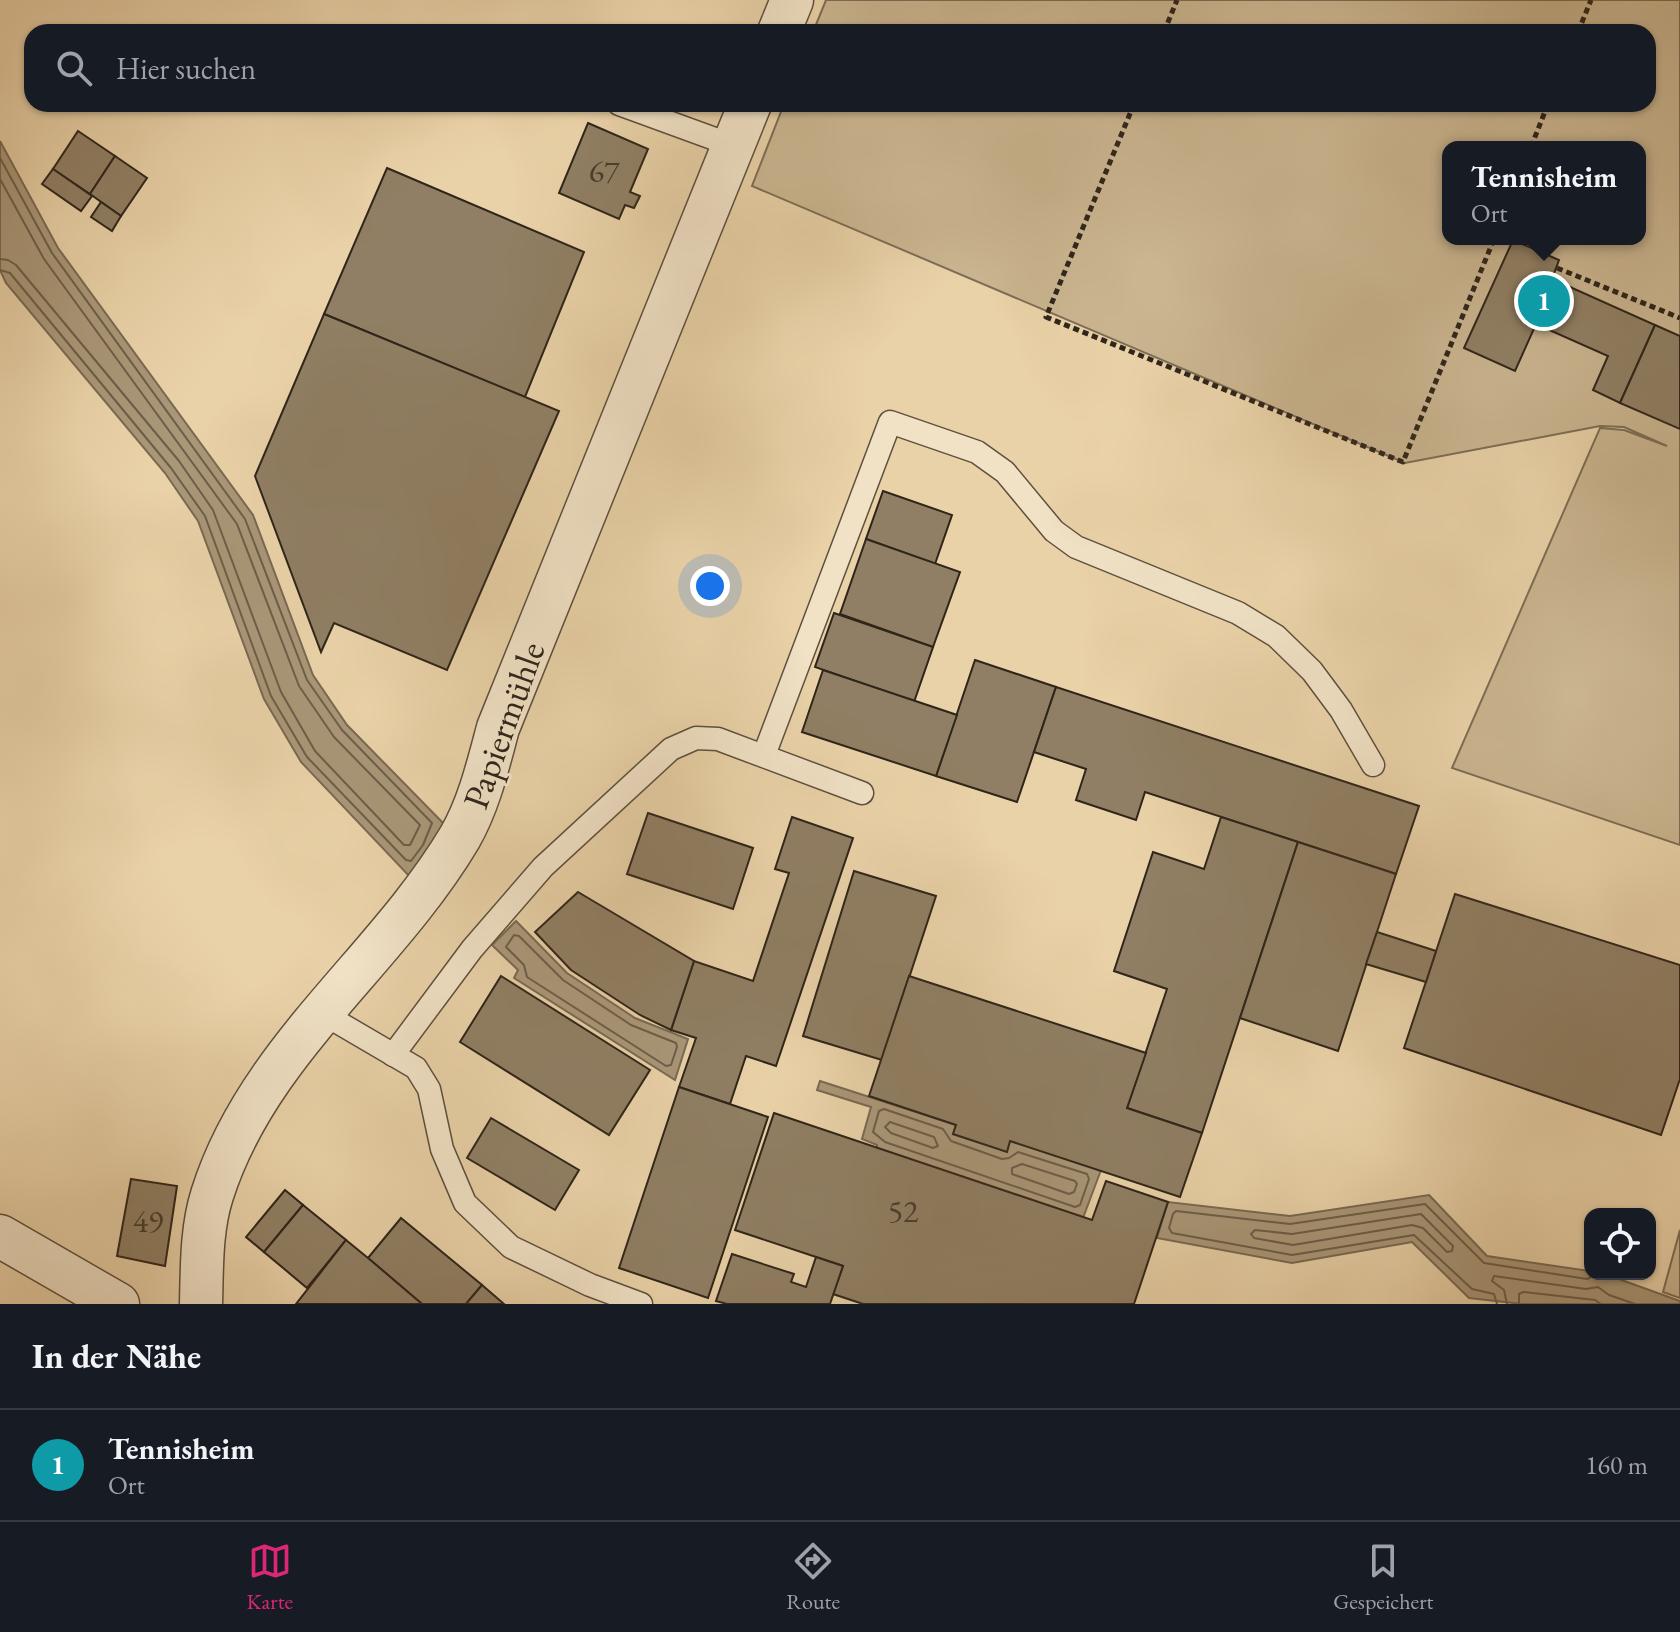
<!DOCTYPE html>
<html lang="de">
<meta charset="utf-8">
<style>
:root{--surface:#171b24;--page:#20242c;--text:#f1f3f6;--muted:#9ea1a6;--line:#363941;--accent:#db2777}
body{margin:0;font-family:"EB Garamond",serif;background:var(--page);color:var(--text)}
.controls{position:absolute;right:24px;bottom:24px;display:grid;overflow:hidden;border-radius:16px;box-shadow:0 2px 6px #0004}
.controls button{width:72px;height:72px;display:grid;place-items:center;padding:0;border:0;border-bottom:2px solid var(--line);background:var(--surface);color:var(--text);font:40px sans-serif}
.you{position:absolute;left:710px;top:586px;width:28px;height:28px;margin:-20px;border:6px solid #fff;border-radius:50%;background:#1a73e8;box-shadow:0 0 0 12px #1a73e833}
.badge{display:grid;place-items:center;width:52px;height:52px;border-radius:50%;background:var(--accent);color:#fff;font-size:26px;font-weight:700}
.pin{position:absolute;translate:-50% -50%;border:4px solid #fff;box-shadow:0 2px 8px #0006}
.popup{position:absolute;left:1442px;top:141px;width:204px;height:104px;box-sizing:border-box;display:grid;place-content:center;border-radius:16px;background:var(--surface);filter:drop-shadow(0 2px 6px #0005);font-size:26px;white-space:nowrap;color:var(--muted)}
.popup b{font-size:30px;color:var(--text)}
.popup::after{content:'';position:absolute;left:50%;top:100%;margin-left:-16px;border:16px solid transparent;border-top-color:var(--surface)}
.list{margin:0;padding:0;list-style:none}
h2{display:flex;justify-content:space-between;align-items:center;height:104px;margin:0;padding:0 32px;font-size:34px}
h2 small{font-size:26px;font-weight:400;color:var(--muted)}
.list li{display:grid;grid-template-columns:52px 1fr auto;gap:24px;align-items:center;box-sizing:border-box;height:112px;padding:0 32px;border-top:2px solid var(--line)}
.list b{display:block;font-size:30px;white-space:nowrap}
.list p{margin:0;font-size:26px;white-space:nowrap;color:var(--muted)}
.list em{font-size:26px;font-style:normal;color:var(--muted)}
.icon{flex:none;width:44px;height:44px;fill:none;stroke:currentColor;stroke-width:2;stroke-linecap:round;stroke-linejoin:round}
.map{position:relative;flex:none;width:1680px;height:1304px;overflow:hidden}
.search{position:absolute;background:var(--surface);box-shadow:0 2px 6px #0004;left:24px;right:24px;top:24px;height:88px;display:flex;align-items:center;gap:20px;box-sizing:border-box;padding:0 28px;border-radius:24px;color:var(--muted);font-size:30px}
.sheet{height:216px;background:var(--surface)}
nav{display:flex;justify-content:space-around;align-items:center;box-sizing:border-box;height:112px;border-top:2px solid var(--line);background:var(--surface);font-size:22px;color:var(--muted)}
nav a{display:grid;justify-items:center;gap:4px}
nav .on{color:var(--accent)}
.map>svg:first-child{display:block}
.green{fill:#cab590;stroke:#7c6d56;stroke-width:2;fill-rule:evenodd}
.water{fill:#aa9778;stroke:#796953;stroke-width:2}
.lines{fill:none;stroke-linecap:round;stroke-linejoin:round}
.shore{stroke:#6c5e4a;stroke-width:2}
.building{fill:#907f64;stroke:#2f251b;stroke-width:2}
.service-casing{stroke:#5e503e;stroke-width:25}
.minor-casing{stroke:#5e503e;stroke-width:45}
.path{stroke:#2f251b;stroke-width:5;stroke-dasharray:6 4;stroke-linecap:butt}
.service{stroke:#f1e2c6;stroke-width:22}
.minor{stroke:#f1e2c6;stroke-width:42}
.labels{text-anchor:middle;stroke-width:6;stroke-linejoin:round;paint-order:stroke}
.number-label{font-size:32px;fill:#473c2d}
.street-label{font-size:36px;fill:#2f251b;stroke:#f1e2c6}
</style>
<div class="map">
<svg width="1680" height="1304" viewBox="0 0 1680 1304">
<rect width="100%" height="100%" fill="#ead2a8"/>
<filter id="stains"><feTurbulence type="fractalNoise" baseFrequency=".0025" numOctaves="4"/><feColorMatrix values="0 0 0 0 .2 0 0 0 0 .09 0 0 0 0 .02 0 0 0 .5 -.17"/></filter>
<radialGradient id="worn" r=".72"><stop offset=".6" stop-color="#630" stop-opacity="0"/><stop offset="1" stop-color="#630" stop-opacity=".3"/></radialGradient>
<g class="green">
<path d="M 826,0 L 1680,0 L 1680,845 L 1452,768 L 1600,428 L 1624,430 L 1667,446 L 1624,427 L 1600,426 L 1405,463 L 752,186 L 784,104 L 1648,104 L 1648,32 L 813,32 ZM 1448,147 L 1640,147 L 1640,239 L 1448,239 Z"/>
<path d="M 1680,1230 L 1680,1298 L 1663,1292 Z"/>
</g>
<g class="water">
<path d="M 0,141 L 58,248 L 253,515 L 313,675 L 347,725 L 444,824 L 410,877 L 301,762 L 264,699 L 198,521 L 165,473 L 6,283 L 0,270 Z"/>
<path d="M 516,921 L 567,973 L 635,1018 L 688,1039 L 675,1080 L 514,978 L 518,970 L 492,945 Z"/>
<path d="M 820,1081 L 956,1125 L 953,1134 L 1007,1151 L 1010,1141 L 1101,1170 L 1083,1218 L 877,1150 L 877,1145 L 862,1139 L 871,1107 L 817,1090 Z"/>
<path d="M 1429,1195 L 1487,1256 L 1590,1271 L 1590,1274 L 1605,1274 L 1680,1301 L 1680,1304 L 1522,1304 L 1469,1298 L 1412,1242 L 1292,1263 L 1157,1238 L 1168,1202 L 1290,1216 Z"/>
</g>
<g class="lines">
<g class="shore">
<path d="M 0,158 L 52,253 L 245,519 L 307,680 L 342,730 L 432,823 L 423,845 L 411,861 L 406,860 L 307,757 L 271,696 L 205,516 L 171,468 L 10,273 L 0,270"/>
<path d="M 0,179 L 44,259 L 237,524 L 299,686 L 334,737 L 420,825 L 410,845 L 404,845 L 315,751 L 281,692 L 213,510 L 179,461 L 16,265 L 8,260 L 0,259"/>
<path d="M 514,935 L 519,936 L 563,980 L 631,1025 L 676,1043 L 677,1047 L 671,1065 L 666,1066 L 527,977 L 524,965 L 506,947 Z"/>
<path d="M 884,1109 L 943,1129 L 951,1141 L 1002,1159 L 1009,1158 L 1018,1152 L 1087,1174 L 1089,1179 L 1080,1205 L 1075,1207 L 885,1142 L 873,1132 L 879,1111 Z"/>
<path d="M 890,1122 L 934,1137 L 938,1146 L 933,1148 L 891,1133 L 885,1127 Z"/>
<path d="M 1022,1164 L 1075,1181 L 1077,1184 L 1074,1192 L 1069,1194 L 1012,1174 L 1012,1168 Z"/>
<path d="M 1421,1214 L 1453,1246 L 1452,1251 L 1447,1252 L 1423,1228 L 1412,1225 L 1293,1245 L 1254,1238 L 1251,1234 L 1255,1230 L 1292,1234 Z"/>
<path d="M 1497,1304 L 1494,1294 L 1472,1289 L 1414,1235 L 1292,1255 L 1172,1233 L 1169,1228 L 1173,1214 L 1176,1211 L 1290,1224 L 1425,1204 L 1484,1263 L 1587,1279 L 1597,1274"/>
<path d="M 1507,1304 L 1504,1290 L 1492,1281 L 1494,1276 L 1586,1289 L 1598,1287 L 1609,1295 L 1635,1304"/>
<path d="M 1519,1304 L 1519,1294 L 1523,1292 L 1595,1300 L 1601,1304"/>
</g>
</g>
<g class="building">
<path d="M 588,123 L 648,149 L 630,192 L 640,196 L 634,208 L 625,205 L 619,219 L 559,193 Z"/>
<path d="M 78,131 L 115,156 L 90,194 L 53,169 Z"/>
<path d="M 115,156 L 147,178 L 121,216 L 90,194 Z"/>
<path d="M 387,168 L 584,252 L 525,397 L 324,314 Z"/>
<path d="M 53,169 L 92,196 L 81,211 L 42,184 Z"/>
<path d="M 101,202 L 121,216 L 112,231 L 91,217 Z"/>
<path d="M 1513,240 L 1559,260 L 1552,279 L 1655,325 L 1620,403 L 1593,390 L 1608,356 L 1536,324 L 1515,371 L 1464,348 Z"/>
<path d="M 324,314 L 559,411 L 447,670 L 334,623 L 321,652 L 255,476 Z"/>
<path d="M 1655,325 L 1680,336 L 1680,429 L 1620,403 Z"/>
<path d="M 883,491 L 952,515 L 935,564 L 866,539 Z"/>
<path d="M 866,539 L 960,572 L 933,647 L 840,614 Z"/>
<path d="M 834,613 L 933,647 L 914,702 L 815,667 Z"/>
<path d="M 975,660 L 1056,687 L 1017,802 L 936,776 Z"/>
<path d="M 823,670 L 957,715 L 936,776 L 802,732 Z"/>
<path d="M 1056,687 L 1419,806 L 1396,874 L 1145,792 L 1136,820 L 1076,800 L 1086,769 L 1034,752 Z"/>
<path d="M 648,813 L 753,848 L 733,909 L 627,874 Z"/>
<path d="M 792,817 L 853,838 L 776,1066 L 746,1056 L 730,1104 L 679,1087 L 696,1038 L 671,1030 L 694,961 L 753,981 L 789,873 L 775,869 Z"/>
<path d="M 1221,817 L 1298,842 L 1202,1133 L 1127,1108 L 1167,989 L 1114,971 L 1153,852 L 1204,869 Z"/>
<path d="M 1298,842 L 1396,874 L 1338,1051 L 1240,1018 Z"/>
<path d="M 854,871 L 936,896 L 882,1060 L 803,1036 Z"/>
<path d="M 578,892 L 694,961 L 671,1030 L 640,1015 L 571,970 L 535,932 Z"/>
<path d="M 1455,894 L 1680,965 L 1680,1079 L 1661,1135 L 1404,1048 Z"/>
<path d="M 1377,932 L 1436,951 L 1426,982 L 1366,964 Z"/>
<path d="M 501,976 L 650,1070 L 609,1135 L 460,1042 Z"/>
<path d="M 909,976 L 1146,1053 L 1127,1108 L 1202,1133 L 1180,1197 L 1010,1141 L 1007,1152 L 953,1134 L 956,1125 L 869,1096 Z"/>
<path d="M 679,1087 L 768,1117 L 708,1298 L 619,1268 Z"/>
<path d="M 774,1113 L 1092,1220 L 1106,1181 L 1168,1202 L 1134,1304 L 863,1304 L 833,1294 L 843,1266 L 735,1230 Z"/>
<path d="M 491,1118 L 579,1170 L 555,1210 L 467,1158 Z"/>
<path d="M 131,1179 L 177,1186 L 165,1266 L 117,1256 Z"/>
<path d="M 285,1190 L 303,1205 L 264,1252 L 246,1237 Z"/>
<path d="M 303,1205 L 346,1240 L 307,1288 L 264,1252 Z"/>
<path d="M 401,1218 L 482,1285 L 466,1304 L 422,1304 L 368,1258 Z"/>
<path d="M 346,1240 L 368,1258 L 422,1304 L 296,1304 Z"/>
<path d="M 732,1254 L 794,1274 L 791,1282 L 806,1287 L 816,1257 L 843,1266 L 830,1304 L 727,1304 L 716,1301 Z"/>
<path d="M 482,1285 L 504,1304 L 466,1304 Z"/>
</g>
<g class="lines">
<g class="service-casing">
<g id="service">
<path d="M 619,104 L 734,146"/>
<path d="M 764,755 L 890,422 L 977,452 L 1005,472 L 1054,531 L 1076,547 L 1238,613 L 1276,636 L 1312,671 L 1341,710 L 1373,765"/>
<path d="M 322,1013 L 416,1068 L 429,1089 L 442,1149 L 465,1203 L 511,1247 L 590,1285 L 641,1304"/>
<path d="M 393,1055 L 472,949 L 543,867 L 671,749 L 696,738 L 718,739 L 862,793"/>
</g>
</g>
<g class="minor-casing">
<g id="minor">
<path d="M 779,32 L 792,0"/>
<path d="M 0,1236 L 118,1304"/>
<path d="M 201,1304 C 202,1268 201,1230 212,1195 C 257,1051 386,962 460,837 C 479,804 488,765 498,728 L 750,104"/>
</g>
</g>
<g class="path">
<path d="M 1164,32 L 1177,0"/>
<path d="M 1578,32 L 1591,0"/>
<path d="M 1134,104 L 1046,317 L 1403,462 L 1494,239"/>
<path d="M 1531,147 L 1548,104"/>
<path d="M 1557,268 L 1680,318"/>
</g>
<use href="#service" class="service"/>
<use href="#minor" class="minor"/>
</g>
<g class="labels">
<g class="number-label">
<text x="604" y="182">67</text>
<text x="903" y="1222">52</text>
<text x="148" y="1232">49</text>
</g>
<g class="street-label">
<text transform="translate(503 725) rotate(-70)" y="13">Papiermühle</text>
</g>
</g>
<rect width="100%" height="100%" filter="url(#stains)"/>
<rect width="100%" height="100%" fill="url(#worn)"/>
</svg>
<div class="controls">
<button><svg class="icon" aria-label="locate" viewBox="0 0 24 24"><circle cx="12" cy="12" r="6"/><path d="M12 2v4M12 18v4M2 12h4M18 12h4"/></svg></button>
</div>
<div class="you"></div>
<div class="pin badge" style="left:1544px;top:301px;background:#0f9aa8">1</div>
<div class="popup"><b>Tennisheim</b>Ort</div>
<div class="search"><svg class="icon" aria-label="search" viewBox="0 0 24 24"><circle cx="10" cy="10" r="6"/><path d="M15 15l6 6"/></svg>Hier suchen</div>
</div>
<section class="sheet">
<h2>In der Nähe<small></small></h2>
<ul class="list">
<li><span class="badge" style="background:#0f9aa8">1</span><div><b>Tennisheim</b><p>Ort</p></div><em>160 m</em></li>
</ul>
</section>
<nav>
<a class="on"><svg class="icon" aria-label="map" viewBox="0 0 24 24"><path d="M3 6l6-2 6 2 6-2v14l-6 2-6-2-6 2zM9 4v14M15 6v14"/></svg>Karte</a>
<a><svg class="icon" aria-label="directions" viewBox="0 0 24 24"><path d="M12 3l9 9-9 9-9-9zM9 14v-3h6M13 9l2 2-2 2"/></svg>Route</a>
<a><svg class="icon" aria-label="saved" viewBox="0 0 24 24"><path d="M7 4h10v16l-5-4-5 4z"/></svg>Gespeichert</a>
</nav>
